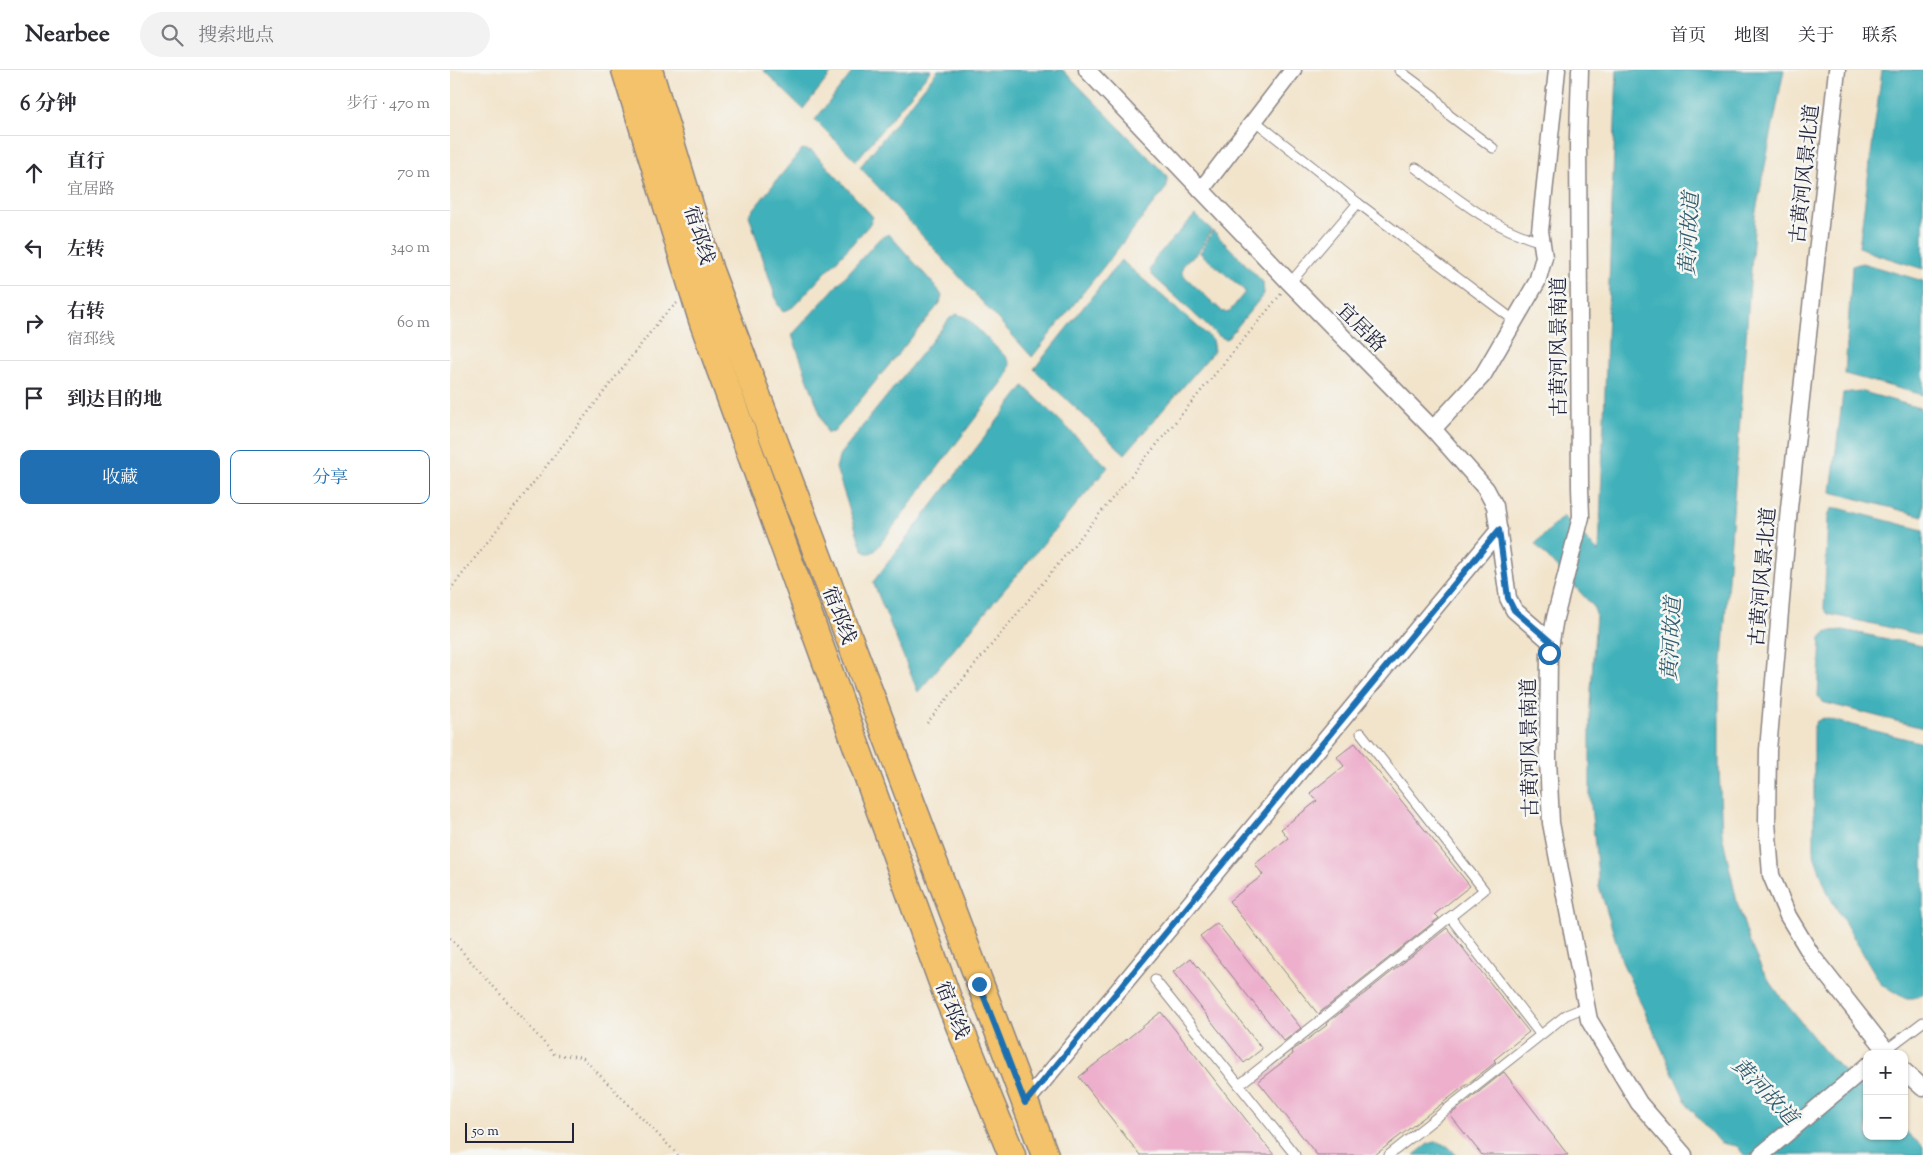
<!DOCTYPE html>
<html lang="zh">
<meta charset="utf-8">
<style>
:root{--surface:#fff;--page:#f2f2f3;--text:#2b2b33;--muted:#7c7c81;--line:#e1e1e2;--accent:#1f6fb2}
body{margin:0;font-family:"Sorts Mill Goudy","Noto Serif SC",serif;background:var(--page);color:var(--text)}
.controls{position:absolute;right:15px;bottom:15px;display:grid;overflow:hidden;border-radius:10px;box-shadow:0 1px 4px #0004}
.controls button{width:45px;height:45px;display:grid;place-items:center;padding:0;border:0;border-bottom:1px solid var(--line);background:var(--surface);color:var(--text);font:25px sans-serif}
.scale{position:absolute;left:15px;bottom:12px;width:109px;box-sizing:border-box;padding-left:5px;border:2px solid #22223b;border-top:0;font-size:14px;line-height:18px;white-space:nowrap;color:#22223b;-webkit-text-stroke:4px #f6f6f2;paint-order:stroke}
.stop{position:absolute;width:15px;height:15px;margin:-11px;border:4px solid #1f6fb2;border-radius:50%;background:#fff}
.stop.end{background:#1f6fb2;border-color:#fff;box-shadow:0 1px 5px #0008}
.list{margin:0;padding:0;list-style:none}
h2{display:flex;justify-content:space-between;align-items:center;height:65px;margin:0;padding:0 20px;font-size:21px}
h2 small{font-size:16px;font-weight:400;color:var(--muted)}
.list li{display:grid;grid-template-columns:32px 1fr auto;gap:15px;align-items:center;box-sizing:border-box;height:75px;padding:0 20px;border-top:1px solid var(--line)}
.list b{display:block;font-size:19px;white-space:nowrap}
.list p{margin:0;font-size:16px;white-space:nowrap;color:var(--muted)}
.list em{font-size:16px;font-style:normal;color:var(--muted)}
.actions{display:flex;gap:10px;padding:15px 20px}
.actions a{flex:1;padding:11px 0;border:1px solid var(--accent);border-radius:10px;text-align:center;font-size:18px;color:var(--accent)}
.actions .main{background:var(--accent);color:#fff}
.icon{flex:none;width:28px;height:28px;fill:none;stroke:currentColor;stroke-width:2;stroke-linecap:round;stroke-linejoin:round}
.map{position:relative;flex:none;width:1473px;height:1085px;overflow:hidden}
header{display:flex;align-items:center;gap:30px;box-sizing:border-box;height:70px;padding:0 25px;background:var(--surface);border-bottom:1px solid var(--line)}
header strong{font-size:24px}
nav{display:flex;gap:28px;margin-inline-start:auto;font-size:18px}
.search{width:350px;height:45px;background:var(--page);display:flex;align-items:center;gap:12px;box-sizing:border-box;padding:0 18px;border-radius:28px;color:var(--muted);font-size:19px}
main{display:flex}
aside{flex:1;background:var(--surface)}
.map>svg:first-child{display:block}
.water{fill:#41b1ba;stroke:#326a7a}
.building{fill:#edafcc}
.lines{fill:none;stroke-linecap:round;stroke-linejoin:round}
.service-casing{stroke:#8a8383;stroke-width:11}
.minor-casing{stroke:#8a8383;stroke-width:19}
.primary-casing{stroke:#8a8383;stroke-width:29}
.path{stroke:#8a8383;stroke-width:2.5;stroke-dasharray:1 4;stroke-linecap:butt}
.service{stroke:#fff;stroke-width:9}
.minor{stroke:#fff;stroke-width:16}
.primary{stroke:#f3c26a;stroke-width:26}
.route{stroke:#1f6fb2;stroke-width:6}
.labels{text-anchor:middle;stroke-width:5;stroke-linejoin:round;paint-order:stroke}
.street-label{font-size:20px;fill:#22223b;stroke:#f6f6f2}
.water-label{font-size:21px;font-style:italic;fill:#2e5b6e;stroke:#f6f6f2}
</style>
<header>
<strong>Nearbee</strong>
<div class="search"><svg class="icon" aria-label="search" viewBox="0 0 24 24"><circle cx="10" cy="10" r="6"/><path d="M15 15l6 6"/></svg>搜索地点</div>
<nav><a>首页</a><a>地图</a><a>关于</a><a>联系</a></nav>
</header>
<main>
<aside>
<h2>6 分钟<small>步行 · 470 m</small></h2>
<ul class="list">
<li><svg class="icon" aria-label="ahead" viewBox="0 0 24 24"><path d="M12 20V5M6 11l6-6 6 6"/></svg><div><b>直行</b><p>宜居路</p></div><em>70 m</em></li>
<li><svg class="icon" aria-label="left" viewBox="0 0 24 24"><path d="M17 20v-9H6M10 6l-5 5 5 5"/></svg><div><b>左转</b></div><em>340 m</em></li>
<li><svg class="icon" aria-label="right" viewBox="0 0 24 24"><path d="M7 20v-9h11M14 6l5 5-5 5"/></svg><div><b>右转</b><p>宿邳线</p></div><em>60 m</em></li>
<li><svg class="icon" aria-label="arrive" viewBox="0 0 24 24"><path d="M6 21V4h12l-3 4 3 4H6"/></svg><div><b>到达目的地</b></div></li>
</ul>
<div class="actions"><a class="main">收藏</a><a>分享</a></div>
</aside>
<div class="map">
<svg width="1473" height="1085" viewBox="0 0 1473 1085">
<rect width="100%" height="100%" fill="#f6f6f2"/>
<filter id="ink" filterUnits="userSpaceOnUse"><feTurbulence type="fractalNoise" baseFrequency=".02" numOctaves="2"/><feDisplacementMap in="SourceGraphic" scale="10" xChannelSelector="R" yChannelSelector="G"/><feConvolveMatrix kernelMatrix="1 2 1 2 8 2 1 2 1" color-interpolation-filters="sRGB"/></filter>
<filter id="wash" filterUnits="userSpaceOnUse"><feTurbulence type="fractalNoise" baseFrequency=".0096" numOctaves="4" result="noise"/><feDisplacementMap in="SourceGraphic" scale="20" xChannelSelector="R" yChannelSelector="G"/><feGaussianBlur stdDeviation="1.12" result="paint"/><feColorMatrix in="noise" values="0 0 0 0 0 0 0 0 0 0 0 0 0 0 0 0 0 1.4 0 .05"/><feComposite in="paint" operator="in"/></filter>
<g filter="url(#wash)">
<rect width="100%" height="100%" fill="#f2e4cb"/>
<g class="water">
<path d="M 313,0 L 384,0 L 353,39 Z"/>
<path d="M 404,0 L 481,0 L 406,91 L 365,50 Z"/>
<path d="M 488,0 L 613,0 L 717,106 L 717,117 L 582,287 L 410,97 Z"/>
<path d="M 1167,0 L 1334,0 L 1305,146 L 1269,631 L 1269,699 L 1272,764 L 1287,832 L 1300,873 L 1312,900 L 1333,930 L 1377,984 L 1417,1024 L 1417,1066 L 1454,1066 L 1454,1060 L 1473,1077 L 1473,1085 L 1294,1085 L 1287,1076 L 1270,1073 L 1238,1036 L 1173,894 L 1149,816 L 1140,726 L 1140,636 L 1146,544 L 1143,536 L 1085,474 L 1113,446 L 1149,482 Z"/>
<path d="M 1432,0 L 1473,0 L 1473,199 L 1422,183 L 1409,177 Z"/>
<path d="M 352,79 L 362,81 L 373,92 L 423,147 L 419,155 L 404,172 L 343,237 L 333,242 L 328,235 L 299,145 Z"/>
<path d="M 745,145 L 762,160 C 757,167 753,175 748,182 C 744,189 731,188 732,204 L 773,242 L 780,241 L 795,222 L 792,218 L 750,183 L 763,161 L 813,212 L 814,224 L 778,268 L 775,269 L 767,265 L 702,205 L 700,200 L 705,188 Z"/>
<path d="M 439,164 L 487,218 L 492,226 L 490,233 L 384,362 L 377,363 L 342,265 L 430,168 Z"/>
<path d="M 671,190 L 762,269 L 764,281 L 675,384 L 584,299 Z"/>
<path d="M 1412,193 L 1473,211 L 1473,325 L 1395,304 L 1402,196 Z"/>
<path d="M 507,244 L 517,248 L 556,287 L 560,294 L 557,306 L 425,481 L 420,483 L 416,483 L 412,478 L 386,398 L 390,384 L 500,248 Z"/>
<path d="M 574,316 L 658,397 L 468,622 L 423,512 Z"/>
<path d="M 1410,321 L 1473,339 L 1473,446 L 1381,422 L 1393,323 Z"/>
<path d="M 1388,438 L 1473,460 L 1473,565 L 1378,544 L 1374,539 L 1378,446 L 1381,439 Z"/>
<path d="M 1393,560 L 1473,576 L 1473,658 L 1372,632 L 1368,626 L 1371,568 C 1376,560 1384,561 1393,560 Z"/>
<path d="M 1374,648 L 1473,673 L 1473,925 L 1463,928 L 1454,928 L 1431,914 L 1378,824 L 1364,785 L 1364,656 L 1367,651 Z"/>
<path d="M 985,1072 C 995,1073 1000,1077 1006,1085 L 964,1085 L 978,1074 Z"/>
</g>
<g id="blocks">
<g class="building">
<path d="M 905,673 L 1020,816 L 985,844 L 989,848 L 868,944 L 779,831 L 813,805 L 805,794 L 838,768 L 831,759 L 867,731 L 860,723 L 894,696 L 887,687 Z"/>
<path d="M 767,853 L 851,958 L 834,971 L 750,866 Z"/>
<path d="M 997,858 L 1079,962 L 1045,989 L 1044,990 L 1046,992 L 925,1085 L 867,1085 L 808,1011 L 843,984 L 842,981 L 877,955 L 876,954 Z"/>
<path d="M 741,888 L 812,979 L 794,993 L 723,902 Z"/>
<path d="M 711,942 L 824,1085 L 690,1085 L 629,1007 Z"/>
<path d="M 1054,1002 L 1118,1085 L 1032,1085 L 1000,1045 Z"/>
</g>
</g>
</g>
<g filter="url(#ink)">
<use href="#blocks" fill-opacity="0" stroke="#8a8383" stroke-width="1"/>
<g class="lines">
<g class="service-casing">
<g id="service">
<path d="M 949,0 L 984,26 L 999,45 L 1043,78"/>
<path d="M 804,50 L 908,133 L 1065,251"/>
<path d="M 966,98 C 1007,128 1041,158 1092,172"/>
<path d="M 840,213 L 908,133"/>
<path d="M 1000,847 L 1090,964"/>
<path d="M 705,910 L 845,1085"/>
<path d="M 1436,980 L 1473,952"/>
<path d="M 789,1015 L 1034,820 L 911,663"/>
<path d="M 939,1085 L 1116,945 L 1136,937"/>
</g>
</g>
<g class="minor-casing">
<g id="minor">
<path d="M 637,0 L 840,213 L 983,359 L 1036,419 L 1045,436 L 1058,528 L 1064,540 L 1101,572"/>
<path d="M 1130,0 L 1128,67 L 1130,417 L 1131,447 L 1105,548 L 1099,583 L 1098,689 L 1101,753 L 1139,950 L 1189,1033 L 1234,1085"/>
<path d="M 1387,0 L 1339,438 L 1318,680 L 1317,752 L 1321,805 L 1338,846 L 1362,886 L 1439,984"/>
<path d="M 751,120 L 843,0"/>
<path d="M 983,359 L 1033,305 L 1087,212 L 1094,187 L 1090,161 L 1107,0"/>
<path d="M 1454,1001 L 1473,1018"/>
<path d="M 575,1033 L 1049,460"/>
<path d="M 1311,1085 L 1417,996"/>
</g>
</g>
<g class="primary-casing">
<g id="primary">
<path d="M 175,0 L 252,250 L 497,926 L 562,1085"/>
<path d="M 199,0 L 260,201 L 595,1085"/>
</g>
</g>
<g class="path">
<path d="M 0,520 L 213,246 L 227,233"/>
<path d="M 477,653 L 831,224"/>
<path d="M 0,868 L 104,984 C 114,987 122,984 133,988 L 228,1085"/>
</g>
<use href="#service" class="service"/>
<use href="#minor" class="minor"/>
<use href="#primary" class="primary"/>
</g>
</g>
<g class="lines" filter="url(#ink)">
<path class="route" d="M 529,914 L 575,1033 L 1049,460 L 1058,528 L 1064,540 L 1101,572 L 1099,583"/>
</g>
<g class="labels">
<g class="street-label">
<text transform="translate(1354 104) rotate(-84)" y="7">古黄河风景北道</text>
<text transform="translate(250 165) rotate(73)" y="7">宿邳线</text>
<text transform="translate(912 257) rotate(45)" y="7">宜居路</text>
<text transform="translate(1108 277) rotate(-90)" y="7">古黄河风景南道</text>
<text transform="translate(1312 507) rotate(-85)" y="7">古黄河风景北道</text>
<text transform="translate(390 545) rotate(69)" y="7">宿邳线</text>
<text transform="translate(1079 678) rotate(-91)" y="7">古黄河风景南道</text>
<text transform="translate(503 940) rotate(69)" y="7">宿邳线</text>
</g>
<g class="water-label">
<text transform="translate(1239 164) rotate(-87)" y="7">黄河故道</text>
<text transform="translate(1221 569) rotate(-87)" y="7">黄河故道</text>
<text transform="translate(1315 1021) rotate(46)" y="7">黄河故道</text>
</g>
</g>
</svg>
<div class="controls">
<button>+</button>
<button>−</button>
</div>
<div class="scale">50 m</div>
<div class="stop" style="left:1099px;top:583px"></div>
<div class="stop end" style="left:529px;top:914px"></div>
</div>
</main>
